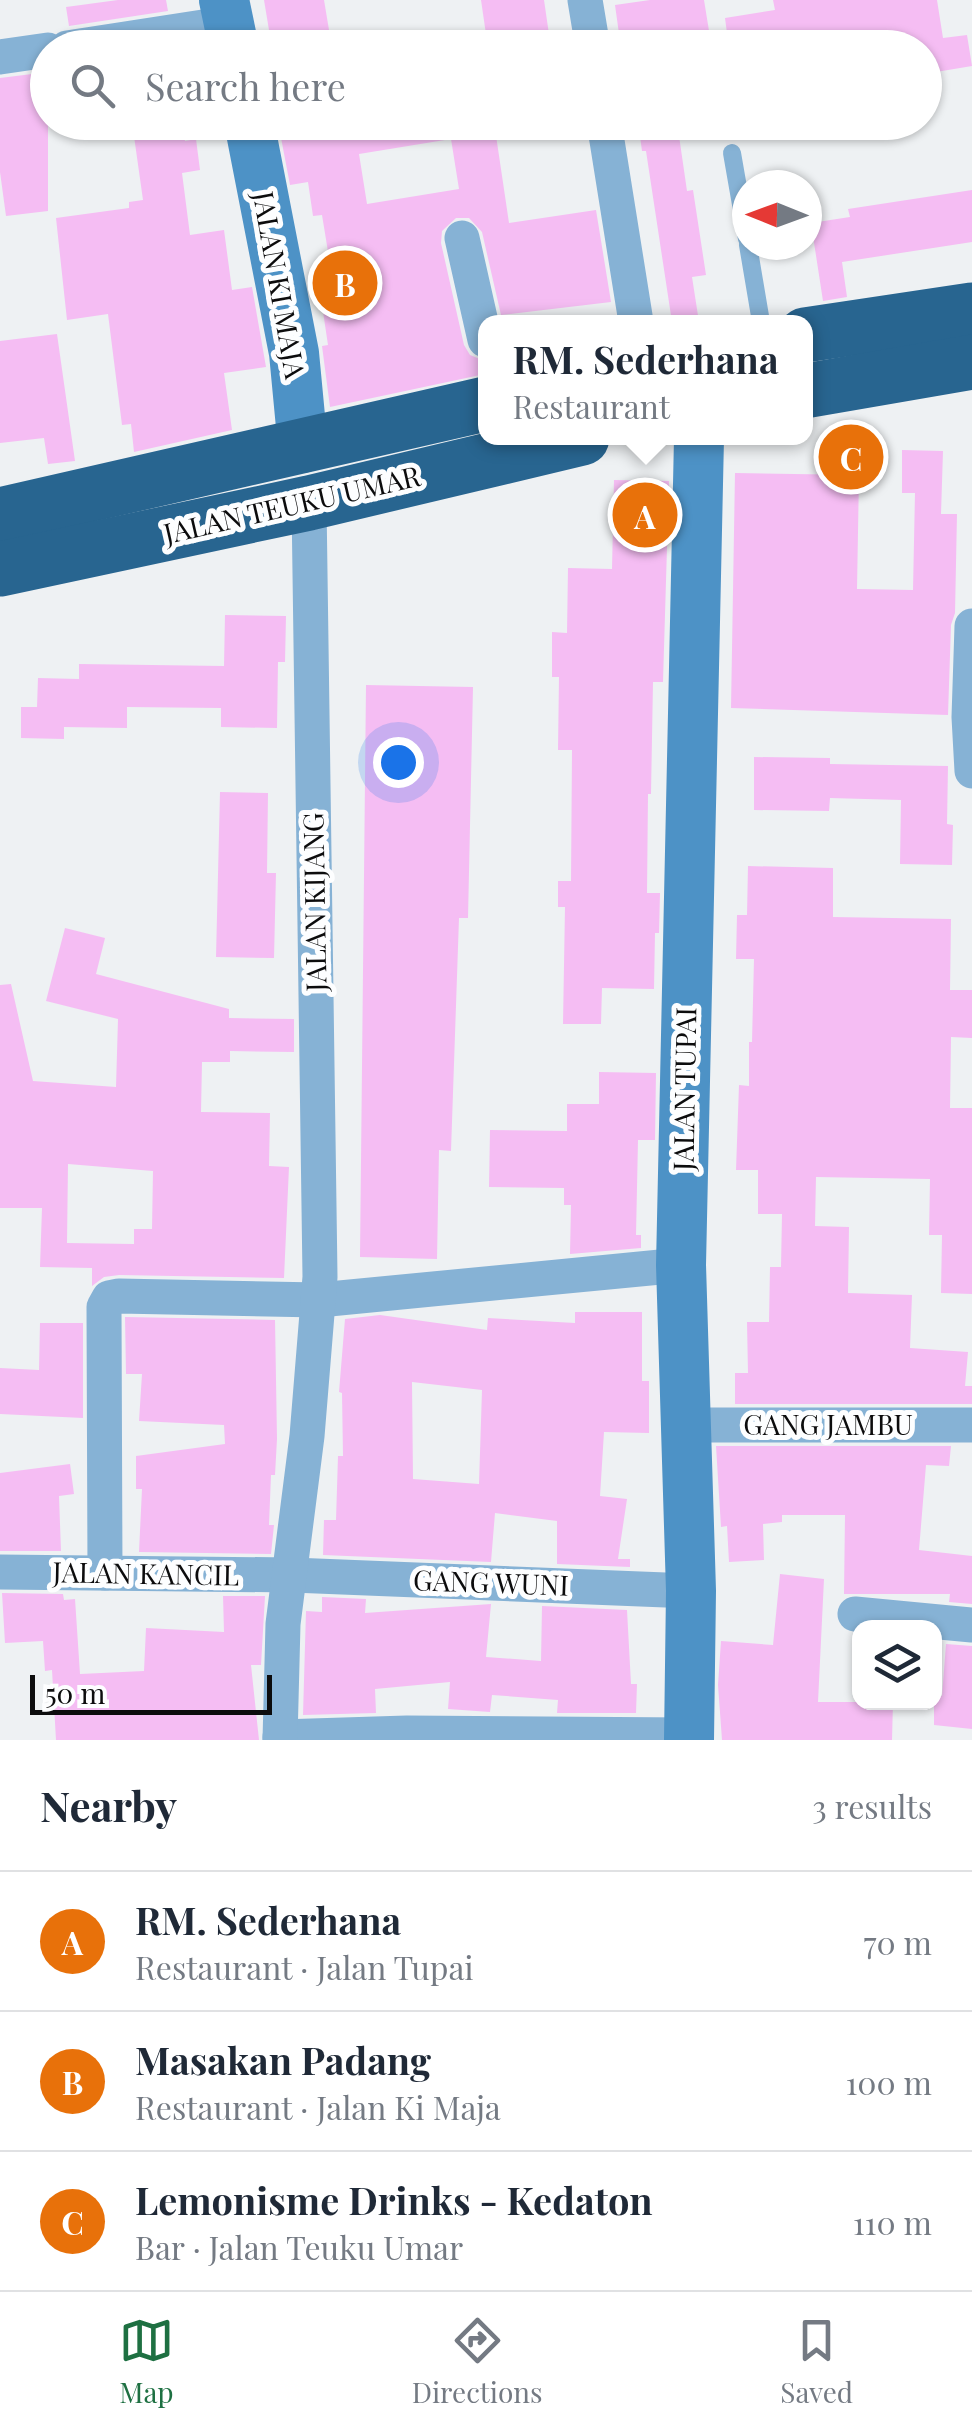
<!DOCTYPE html>
<meta charset="utf-8">
<style>
:root{--surface:#fff;--page:#f6f6f7;--text:#1f2937;--muted:#747a83;--line:#e0e1e3;--accent:#1e7042}
body{margin:0;font-family:"Playfair Display",serif;background:var(--page);color:var(--text)}
.controls{position:absolute;right:30px;bottom:30px;display:grid;overflow:hidden;border-radius:20px;box-shadow:0 2px 8px #0004}
.controls button{width:90px;height:90px;display:grid;place-items:center;padding:0;border:0;border-bottom:2px solid var(--line);background:var(--surface);color:var(--text);font:50px sans-serif}
.compass{position:absolute;left:732px;top:170px;width:90px;height:90px;border-radius:50%;background:var(--surface);box-shadow:0 2px 8px #0004;rotate:271deg}
.scale{position:absolute;left:30px;bottom:25px;width:242px;box-sizing:border-box;padding-left:10px;border:5px solid #0c0c0d;border-top:0;font-size:28px;line-height:35px;white-space:nowrap;color:#0c0c0d;-webkit-text-stroke:8px #fdfeff;paint-order:stroke}
.you{position:absolute;left:398px;top:762px;width:35px;height:35px;margin:-25px;border:8px solid #fff;border-radius:50%;background:#1a73e8;box-shadow:0 0 0 15px #1a73e833}
.badge{display:grid;place-items:center;width:65px;height:65px;border-radius:50%;background:var(--accent);color:#fff;font-size:32px;font-weight:700}
.pin{position:absolute;translate:-50% -50%;border:5px solid #fff;box-shadow:0 2px 10px #0006}
.popup{position:absolute;left:478px;top:315px;width:335px;height:130px;box-sizing:border-box;display:grid;place-content:center;border-radius:20px;background:var(--surface);filter:drop-shadow(0 2px 8px #0005);font-size:32px;white-space:nowrap;color:var(--muted)}
.popup b{font-size:38px;color:var(--text)}
.popup::after{content:'';position:absolute;left:50%;top:100%;margin-left:-20px;border:20px solid transparent;border-top-color:var(--surface)}
.list{margin:0;padding:0;list-style:none}
h2{display:flex;justify-content:space-between;align-items:center;height:130px;margin:0;padding:0 40px;font-size:42px}
h2 small{font-size:32px;font-weight:400;color:var(--muted)}
.list li{display:grid;grid-template-columns:65px 1fr auto;gap:30px;align-items:center;box-sizing:border-box;height:140px;padding:0 40px;border-top:2px solid var(--line)}
.list b{display:block;font-size:38px;white-space:nowrap}
.list p{margin:0;font-size:32px;white-space:nowrap;color:var(--muted)}
.list em{font-size:32px;font-style:normal;color:var(--muted)}
.icon{flex:none;width:55px;height:55px;fill:none;stroke:currentColor;stroke-width:2;stroke-linecap:round;stroke-linejoin:round}
.map{position:relative;flex:none;width:972px;height:1740px;overflow:hidden}
.search{position:absolute;background:var(--surface);box-shadow:0 2px 8px #0004;left:30px;right:30px;top:30px;height:110px;display:flex;align-items:center;gap:25px;box-sizing:border-box;padding:0 35px;border-radius:55px;color:var(--muted);font-size:38px}
.sheet{height:550px;background:var(--surface)}
nav{display:flex;justify-content:space-around;align-items:center;box-sizing:border-box;height:140px;border-top:2px solid var(--line);background:var(--surface);font-size:28px;color:var(--muted)}
nav a{display:grid;justify-items:center;gap:5px}
nav .on{color:var(--accent)}
.map>svg:first-child{display:block}
.building{fill:#f5bdf3;fill-rule:evenodd}
.lines{fill:none;stroke-linecap:round;stroke-linejoin:round}
.lane{stroke:#86b2d5;stroke-width:18}
.street{stroke:#86b2d5;stroke-width:35}
.secondary{stroke:#4d92c6;stroke-width:50}
.highway{stroke:#286590;stroke-width:55}
.labels{text-anchor:middle;stroke-width:10;stroke-linejoin:round;paint-order:stroke}
.street-label{font-size:28px;fill:#0c0c0d;stroke:#fdfeff}
</style>
<div class="map">
<svg width="972" height="1740" viewBox="0 0 972 1740">
<rect width="100%" height="100%" fill="#eef1f3"/>
<g class="building">
<path d="M 118,0 L 166,0 L 168,11 L 69,26 L 66,7 Z"/>
<path d="M 264,0 L 324,0 L 332,48 L 272,48 Z"/>
<path d="M 481,0 L 544,0 L 551,48 L 488,48 Z"/>
<path d="M 650,0 L 704,0 L 710,37 L 660,45 L 661,48 L 621,48 L 615,5 Z"/>
<path d="M 773,0 L 937,0 L 943,38 L 967,35 L 972,66 L 924,74 L 924,48 L 780,48 L 780,43 L 729,48 L 725,18 L 775,10 Z"/>
<path d="M 48,72 L 48,211 L 6,216 L 0,172 L 0,78 Z"/>
<path d="M 132,122 L 182,122 L 185,141 L 196,139 L 200,170 L 182,173 L 190,235 L 224,230 L 232,290 L 252,287 L 266,367 L 224,373 L 232,430 L 134,452 L 131,424 L 122,425 L 108,314 L 67,320 L 56,218 L 129,208 L 129,202 L 143,200 Z"/>
<path d="M 278,122 L 494,122 L 509,223 L 596,210 L 611,302 L 501,315 L 482,232 L 469,218 L 456,218 L 442,231 L 441,243 L 464,345 L 470,355 L 485,361 L 485,374 L 330,407 L 322,346 L 328,345 L 318,278 L 332,276 L 322,215 L 313,216 L 308,182 L 290,185 ZM 451,139 L 459,189 L 367,204 L 359,154 Z"/>
<path d="M 638,122 L 677,122 L 687,191 L 693,190 L 706,275 L 692,277 L 699,322 L 672,322 L 646,151 L 642,151 Z"/>
<path d="M 972,190 L 972,242 L 842,262 L 847,297 L 823,301 L 811,223 L 850,217 L 848,209 Z"/>
<path d="M 57,334 L 75,461 L 48,464 L 44,438 L 0,443 L 0,341 Z"/>
<path d="M 902,450 L 943,451 L 941,514 L 957,514 L 955,613 L 951,625 L 948,715 L 731,708 L 735,473 L 859,475 L 857,589 L 913,590 L 915,493 L 902,493 Z"/>
<path d="M 614,480 L 669,481 L 663,682 L 653,682 L 651,794 L 648,794 L 647,893 L 660,893 L 659,933 L 655,933 L 654,989 L 602,988 L 601,1024 L 563,1024 L 565,907 L 558,907 L 558,881 L 571,881 L 572,750 L 558,750 L 559,677 L 552,677 L 552,632 L 567,633 L 568,568 L 612,569 Z"/>
<path d="M 225,615 L 286,616 L 285,662 L 278,662 L 277,728 L 221,727 L 221,708 L 127,707 L 127,728 L 64,727 L 64,739 L 21,738 L 21,707 L 37,707 L 38,678 L 79,679 L 79,664 L 224,666 Z"/>
<path d="M 366,685 L 473,687 L 468,918 L 459,918 L 451,1151 L 439,1150 L 437,1259 L 360,1257 Z"/>
<path d="M 754,757 L 830,758 L 830,764 L 948,766 L 947,824 L 953,825 L 952,865 L 900,864 L 901,800 L 830,798 L 829,811 L 754,810 Z"/>
<path d="M 220,792 L 268,793 L 267,873 L 276,873 L 274,958 L 216,957 Z"/>
<path d="M 748,866 L 833,868 L 833,917 L 951,919 L 950,990 L 972,990 L 972,1038 L 951,1037 L 950,1108 L 972,1108 L 972,1294 L 941,1293 L 942,1235 L 929,1235 L 930,1179 L 816,1177 L 815,1226 L 849,1227 L 848,1293 L 912,1295 L 910,1348 L 968,1352 L 965,1386 L 972,1386 L 972,1404 L 735,1404 L 735,1373 L 748,1373 L 747,1322 L 769,1322 L 770,1267 L 781,1267 L 782,1214 L 758,1214 L 758,1170 L 736,1170 L 739,1085 L 749,1086 L 749,1042 L 752,1042 L 754,959 L 736,959 L 737,915 L 747,915 Z"/>
<path d="M 65,928 L 105,938 L 96,974 L 229,1009 L 229,1018 L 294,1019 L 294,1052 L 230,1051 L 230,1062 L 202,1062 L 201,1112 L 270,1113 L 269,1166 L 289,1167 L 284,1278 L 119,1275 L 104,1277 L 92,1286 L 92,1268 L 40,1267 L 42,1208 L 0,1208 L 0,985 L 11,984 L 33,1081 L 116,1087 L 118,1019 L 46,1001 ZM 68,1164 L 153,1171 L 152,1229 L 134,1229 L 134,1244 L 67,1243 Z"/>
<path d="M 599,1072 L 656,1073 L 655,1140 L 638,1140 L 636,1235 L 641,1235 L 641,1248 L 570,1254 L 571,1205 L 564,1205 L 564,1188 L 489,1187 L 490,1130 L 567,1131 L 567,1104 L 599,1104 Z"/>
<path d="M 575,1312 L 642,1312 L 642,1381 L 649,1381 L 649,1433 L 604,1432 L 600,1496 L 627,1499 L 618,1559 L 630,1559 L 630,1567 L 557,1564 L 557,1521 L 495,1513 L 491,1562 L 323,1555 L 324,1520 L 336,1520 L 338,1456 L 343,1456 L 342,1393 L 339,1392 L 345,1319 L 380,1315 L 487,1330 L 488,1318 L 575,1323 ZM 412,1382 L 482,1390 L 479,1484 L 413,1479 Z"/>
<path d="M 125,1317 L 275,1320 L 277,1439 L 275,1475 L 271,1475 L 269,1525 L 274,1525 L 271,1554 L 139,1552 L 142,1489 L 136,1489 L 136,1456 L 225,1444 L 224,1425 L 139,1421 L 142,1374 L 126,1374 Z"/>
<path d="M 40,1323 L 83,1323 L 83,1418 L 0,1414 L 0,1368 L 39,1370 Z"/>
<path d="M 716,1446 L 951,1446 L 949,1466 L 926,1465 L 919,1550 L 972,1556 L 972,1604 L 949,1602 L 950,1594 L 844,1594 L 845,1515 L 782,1515 L 782,1522 L 763,1524 L 764,1560 L 729,1562 L 727,1526 L 721,1527 Z"/>
<path d="M 70,1464 L 74,1494 L 59,1496 L 61,1551 L 0,1551 L 0,1473 Z"/>
<path d="M 780,1574 L 824,1579 L 818,1702 L 893,1702 L 892,1740 L 722,1740 L 718,1685 L 721,1641 L 773,1645 Z"/>
<path d="M 2,1593 L 63,1594 L 64,1600 L 75,1599 L 80,1674 L 144,1671 L 146,1628 L 224,1632 L 223,1596 L 265,1596 L 261,1665 L 251,1665 L 259,1740 L 56,1740 L 52,1670 L 45,1671 L 43,1641 L 5,1643 Z"/>
<path d="M 322,1597 L 366,1599 L 365,1613 L 491,1604 L 486,1657 L 541,1661 L 542,1606 L 627,1610 L 631,1684 L 637,1684 L 636,1713 L 557,1713 L 558,1700 L 492,1695 L 490,1712 L 448,1709 L 450,1682 L 375,1689 L 376,1713 L 303,1715 L 306,1611 L 322,1612 Z"/>
<path d="M 946,1644 L 972,1646 L 972,1729 L 934,1725 L 934,1695 L 942,1696 Z"/>
</g>
<g class="lines">
<g class="lane">
<path d="M 732,153 L 747,239"/>
<path d="M 748,245 L 761,322"/>
</g>
<g class="street">
<path d="M 585,0 L 593,48"/>
<path d="M 67,48 L 229,23"/>
<path d="M 0,57 L 48,50"/>
<path d="M 604,122 L 636,322"/>
<path d="M 462,238 L 485,340"/>
<path d="M 972,626 L 969,717 L 972,771"/>
<path d="M 684,1425 L 972,1425"/>
<path d="M 0,1572 L 292,1575 L 691,1591"/>
<path d="M 105,1573 L 104,1307 L 109,1298 L 119,1296 L 319,1300 L 681,1265"/>
<path d="M 855,1614 L 972,1625"/>
<path d="M 280,1737 L 407,1733 L 689,1735"/>
<path d="M 280,1740 L 283,1624 L 307,1436 L 320,1277 L 309,503"/>
</g>
<g class="secondary">
<path d="M 224,0 L 234,48"/>
<path d="M 249,122 L 294,353 L 303,448"/>
<path d="M 689,1740 L 691,1591 L 681,1265 L 699,438"/>
</g>
<g class="highway">
<path d="M 805,335 L 972,310"/>
<path d="M 805,391 L 972,362"/>
<path d="M 0,515 L 485,404"/>
<path d="M 0,569 L 309,503 L 582,438"/>
</g>
</g>
<g class="labels">
<g class="street-label">
<text transform="translate(279 285) rotate(80)" y="10">JALAN KI MAJA</text>
<text transform="translate(292 505) rotate(-13)" y="10">JALAN TEUKU UMAR</text>
<text transform="translate(315 902) rotate(-91)" y="10">JALAN KIJANG</text>
<text transform="translate(685 1089) rotate(-89)" y="10">JALAN TUPAI</text>
<text x="828" y="1435">GANG JAMBU</text>
<text transform="translate(146 1574) rotate(1)" y="10">JALAN KANCIL</text>
<text transform="translate(491 1583) rotate(2)" y="10">GANG WUNI</text>
</g>
</g>
</svg>
<div class="controls">
<button><svg class="icon" aria-label="layers" viewBox="0 0 24 24"><path d="M12 4l9 5-9 5-9-5zM3 14l9 5 9-5"/></svg></button>
</div>
<svg class="compass" viewBox="-18 -18 36 36"><path d="M0-13l5 13h-10z" fill="#e53935"/><path d="M0 13l5-13h-10z" fill="#747a83"/></svg>
<div class="scale">50 m</div>
<div class="you"></div>
<div class="pin badge" style="left:645px;top:515px;background:#e8710a">A</div>
<div class="popup"><b>RM. Sederhana</b>Restaurant</div>
<div class="pin badge" style="left:345px;top:283px;background:#e8710a">B</div>
<div class="pin badge" style="left:851px;top:457px;background:#e8710a">C</div>
<div class="search"><svg class="icon" aria-label="search" viewBox="0 0 24 24"><circle cx="10" cy="10" r="6"/><path d="M15 15l6 6"/></svg>Search here</div>
</div>
<section class="sheet">
<h2>Nearby<small>3 results</small></h2>
<ul class="list">
<li><span class="badge" style="background:#e8710a">A</span><div><b>RM. Sederhana</b><p>Restaurant · Jalan Tupai</p></div><em>70 m</em></li>
<li><span class="badge" style="background:#e8710a">B</span><div><b>Masakan Padang</b><p>Restaurant · Jalan Ki Maja</p></div><em>100 m</em></li>
<li><span class="badge" style="background:#e8710a">C</span><div><b>Lemonisme Drinks - Kedaton</b><p>Bar · Jalan Teuku Umar</p></div><em>110 m</em></li>
</ul>
</section>
<nav>
<a class="on"><svg class="icon" aria-label="map" viewBox="0 0 24 24"><path d="M3 6l6-2 6 2 6-2v14l-6 2-6-2-6 2zM9 4v14M15 6v14"/></svg>Map</a>
<a><svg class="icon" aria-label="directions" viewBox="0 0 24 24"><path d="M12 3l9 9-9 9-9-9zM9 14v-3h6M13 9l2 2-2 2"/></svg>Directions</a>
<a><svg class="icon" aria-label="saved" viewBox="0 0 24 24"><path d="M7 4h10v16l-5-4-5 4z"/></svg>Saved</a>
</nav>
